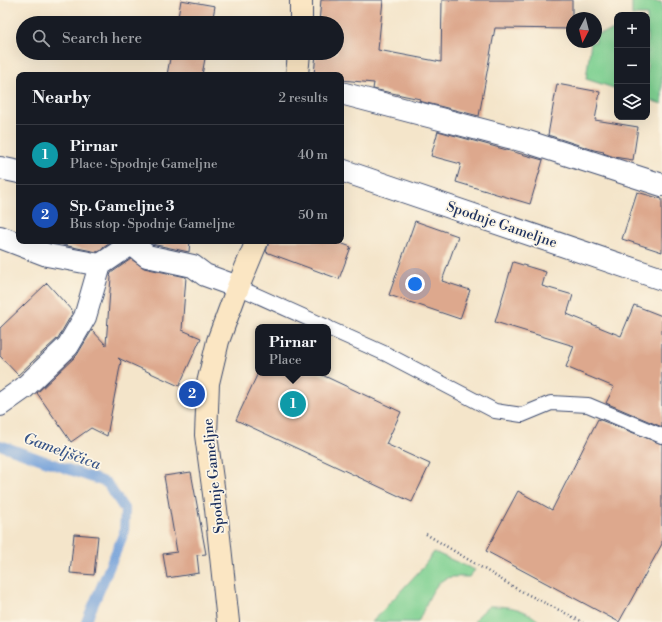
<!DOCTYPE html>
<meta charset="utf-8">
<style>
:root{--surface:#171b24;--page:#20242c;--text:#f1f3f6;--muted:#9ea1a6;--line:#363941;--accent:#d1495b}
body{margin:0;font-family:"Libre Bodoni",serif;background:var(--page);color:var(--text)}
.controls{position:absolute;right:12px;top:12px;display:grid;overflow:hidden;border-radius:8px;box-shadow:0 4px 16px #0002}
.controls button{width:36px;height:36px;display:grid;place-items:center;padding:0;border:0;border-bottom:1px solid var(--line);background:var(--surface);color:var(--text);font:20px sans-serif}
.compass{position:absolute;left:566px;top:12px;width:36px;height:36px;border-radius:50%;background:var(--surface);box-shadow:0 4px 16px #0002;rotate:187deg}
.you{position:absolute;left:415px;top:284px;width:14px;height:14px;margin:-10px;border:3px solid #fff;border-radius:50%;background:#1a73e8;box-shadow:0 0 0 6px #1a73e833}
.badge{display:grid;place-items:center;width:26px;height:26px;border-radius:50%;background:var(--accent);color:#fff;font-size:13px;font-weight:700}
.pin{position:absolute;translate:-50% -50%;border:2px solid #fff;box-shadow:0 1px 4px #0006}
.popup{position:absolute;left:255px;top:324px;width:76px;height:52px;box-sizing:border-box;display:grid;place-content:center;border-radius:8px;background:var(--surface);filter:drop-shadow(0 1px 3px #0005);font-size:13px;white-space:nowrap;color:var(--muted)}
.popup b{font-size:15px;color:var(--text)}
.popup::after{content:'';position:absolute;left:50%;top:100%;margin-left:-8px;border:8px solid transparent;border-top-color:var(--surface)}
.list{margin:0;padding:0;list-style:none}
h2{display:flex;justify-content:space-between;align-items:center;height:52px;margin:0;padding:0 16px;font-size:17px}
h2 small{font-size:13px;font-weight:400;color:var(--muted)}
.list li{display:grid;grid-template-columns:26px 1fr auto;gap:12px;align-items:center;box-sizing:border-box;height:60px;padding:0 16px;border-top:1px solid var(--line)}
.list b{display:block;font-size:15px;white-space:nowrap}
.list p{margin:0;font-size:13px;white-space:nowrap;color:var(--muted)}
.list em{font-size:13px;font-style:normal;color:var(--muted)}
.icon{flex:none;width:22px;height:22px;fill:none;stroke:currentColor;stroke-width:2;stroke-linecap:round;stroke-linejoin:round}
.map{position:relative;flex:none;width:662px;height:622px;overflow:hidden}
.search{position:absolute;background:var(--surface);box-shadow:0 4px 16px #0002;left:16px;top:16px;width:328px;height:44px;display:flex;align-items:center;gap:10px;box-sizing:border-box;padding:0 14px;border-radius:22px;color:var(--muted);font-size:15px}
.panel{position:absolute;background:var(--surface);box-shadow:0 4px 16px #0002;left:16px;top:72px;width:328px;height:172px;border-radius:8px}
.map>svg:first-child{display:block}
.green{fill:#7ed091;stroke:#4c8078}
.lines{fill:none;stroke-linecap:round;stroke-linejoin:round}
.stream{stroke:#719fd9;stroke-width:10}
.building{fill:#dda88d}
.lane-casing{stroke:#3c4a6e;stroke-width:16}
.street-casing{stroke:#3c4a6e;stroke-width:24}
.secondary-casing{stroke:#3c4a6e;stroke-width:24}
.path{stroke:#3c4a6e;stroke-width:2.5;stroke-dasharray:1 3;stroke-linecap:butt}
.lane{stroke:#fff;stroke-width:14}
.street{stroke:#fff;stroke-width:22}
.secondary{stroke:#fbe6c3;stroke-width:22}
.labels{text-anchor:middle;stroke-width:3.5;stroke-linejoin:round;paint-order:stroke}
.street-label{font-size:14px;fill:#1b2f5e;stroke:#fcf5e5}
.water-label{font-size:15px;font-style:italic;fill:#395689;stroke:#fcf5e5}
</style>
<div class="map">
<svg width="662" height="622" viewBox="0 0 662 622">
<rect width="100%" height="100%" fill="#fcf5e5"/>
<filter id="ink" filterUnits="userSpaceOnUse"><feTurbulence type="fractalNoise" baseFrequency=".025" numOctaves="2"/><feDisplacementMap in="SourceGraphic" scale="8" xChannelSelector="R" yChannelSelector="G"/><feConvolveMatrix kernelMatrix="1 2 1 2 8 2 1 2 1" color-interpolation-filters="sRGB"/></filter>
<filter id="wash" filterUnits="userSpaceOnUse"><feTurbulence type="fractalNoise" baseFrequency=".012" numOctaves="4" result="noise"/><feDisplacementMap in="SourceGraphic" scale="16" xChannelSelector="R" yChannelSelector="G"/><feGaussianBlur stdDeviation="0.9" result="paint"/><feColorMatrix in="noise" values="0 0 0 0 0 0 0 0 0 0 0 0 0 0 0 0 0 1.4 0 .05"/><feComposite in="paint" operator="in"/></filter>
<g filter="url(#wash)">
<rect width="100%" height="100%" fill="#f4e5ca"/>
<g class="green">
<path d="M 632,0 L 662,2 L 662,104 L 647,99 L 647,15 L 632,15 Z"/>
<path d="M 617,30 L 617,89 L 586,79 L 591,42 L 596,42 L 596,34 Z"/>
<path d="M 434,552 L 475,570 L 469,577 C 462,577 453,576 447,578 C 432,583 425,609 418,622 L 372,622 L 423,567 Z"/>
<path d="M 489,606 C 510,606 524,608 540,622 L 474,622 L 479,615 Z"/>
</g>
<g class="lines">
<path class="stream" d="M 0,445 L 107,483 L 125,510 L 124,533 L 86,622"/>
</g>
<g id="blocks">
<g class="building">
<path d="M 181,0 L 215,6 L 212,23 L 177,23 Z"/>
<path d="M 321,0 L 383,0 L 378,50 L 441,62 L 442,0 L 572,0 L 572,29 L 495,28 L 479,116 L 419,101 L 420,99 L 373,89 L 374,83 L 341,80 L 341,75 L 314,75 L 316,53 L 337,53 L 337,23 L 319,23 Z"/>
<path d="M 171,53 L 206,53 L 202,75 L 167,75 Z"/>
<path d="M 557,84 L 600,92 L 595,120 L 638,127 L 633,160 L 614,157 L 603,153 L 604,152 L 594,150 L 548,135 Z"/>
<path d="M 438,131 L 543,160 L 530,204 L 456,182 L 461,164 L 431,156 Z"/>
<path d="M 637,192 L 662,199 L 662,252 L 622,239 Z"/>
<path d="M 415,221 L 458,236 L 442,281 L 470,290 L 460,319 L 389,295 Z"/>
<path d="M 57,241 L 113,241 L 97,252 L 63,245 Z"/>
<path d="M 148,241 L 190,241 L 189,252 L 152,244 Z"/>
<path d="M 269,241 L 335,241 L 351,247 L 339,279 L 266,252 Z"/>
<path d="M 131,259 L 144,268 L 186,277 L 182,330 L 201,338 L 179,386 L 118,358 L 121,361 L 107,436 L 91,428 L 71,442 L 37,393 L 77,355 L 92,330 L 106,345 L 111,277 L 110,276 L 111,273 Z"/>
<path d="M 513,262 L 546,272 L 542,286 L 573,295 L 567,314 L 621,336 L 634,305 L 662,316 L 662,427 L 606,403 L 614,387 L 566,367 L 574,346 L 495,322 Z"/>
<path d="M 47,283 L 73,312 L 58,338 L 18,375 L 0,356 L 0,328 Z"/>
<path d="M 258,373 L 318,373 L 401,412 L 386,444 L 430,464 L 412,502 L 236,420 Z"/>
<path d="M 598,419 L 662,444 L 662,544 L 619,622 L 486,551 L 518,491 L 552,510 Z"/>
<path d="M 191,472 L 206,554 L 197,555 L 199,573 L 167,578 L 163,554 L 177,552 L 164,476 Z"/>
<path d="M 74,534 L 98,536 L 94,575 L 70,573 Z"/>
</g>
</g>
</g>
<g filter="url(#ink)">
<use href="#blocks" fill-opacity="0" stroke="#3c4a6e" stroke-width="1"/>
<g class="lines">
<g class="lane-casing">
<g id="lane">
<path d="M 238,287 L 327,327"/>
<path d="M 328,328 L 386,354 L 495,411 L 522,415 L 551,403 L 588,405 L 662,436"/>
</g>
</g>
<g class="street-casing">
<g id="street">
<path d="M 341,93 L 528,142 L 662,185"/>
<path d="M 0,168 L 19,172"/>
<path d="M 341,170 L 662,279"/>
<path d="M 0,237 L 47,255 L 100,265"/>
<path d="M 128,241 L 147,256 L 193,266 L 205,275 L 238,287"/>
<path d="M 0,405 L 24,388 L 68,346 L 85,317 L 100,265 L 131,244"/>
</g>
</g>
<g class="secondary-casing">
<g id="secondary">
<path d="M 301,23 L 301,0"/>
<path d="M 297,75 L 299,53"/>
<path d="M 228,622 L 216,509 L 206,435 L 208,383 L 218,341 L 238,287 L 257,241"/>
</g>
</g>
<path class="path" d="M 426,534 L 517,589 L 583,622"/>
<use href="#lane" class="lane"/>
<use href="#street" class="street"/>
<use href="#secondary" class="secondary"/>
</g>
</g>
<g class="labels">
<g class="street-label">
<text transform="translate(502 224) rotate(19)" y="5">Spodnje Gameljne</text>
<text transform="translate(213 476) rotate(-96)" y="5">Spodnje Gameljne</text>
</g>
<g class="water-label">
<text transform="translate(62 451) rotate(20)" y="5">Gameljščica</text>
</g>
</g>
</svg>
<div class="controls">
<button>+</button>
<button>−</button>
<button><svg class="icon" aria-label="layers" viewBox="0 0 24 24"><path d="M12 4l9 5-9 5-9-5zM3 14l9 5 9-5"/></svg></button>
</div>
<svg class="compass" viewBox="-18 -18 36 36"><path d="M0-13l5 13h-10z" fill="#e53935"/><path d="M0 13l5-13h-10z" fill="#9ea1a6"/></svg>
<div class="you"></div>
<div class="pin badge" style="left:293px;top:404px;background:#0f9aa8">1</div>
<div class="popup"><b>Pirnar</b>Place</div>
<div class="pin badge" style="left:192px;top:394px;background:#1a4fb4">2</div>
<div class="search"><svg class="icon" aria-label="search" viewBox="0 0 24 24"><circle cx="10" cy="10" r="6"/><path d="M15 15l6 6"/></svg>Search here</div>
<section class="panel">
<h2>Nearby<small>2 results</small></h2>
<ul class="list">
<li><span class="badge" style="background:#0f9aa8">1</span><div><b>Pirnar</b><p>Place · Spodnje Gameljne</p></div><em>40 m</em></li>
<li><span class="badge" style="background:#1a4fb4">2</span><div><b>Sp. Gameljne 3</b><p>Bus stop · Spodnje Gameljne</p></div><em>50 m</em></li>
</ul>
</section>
</div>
